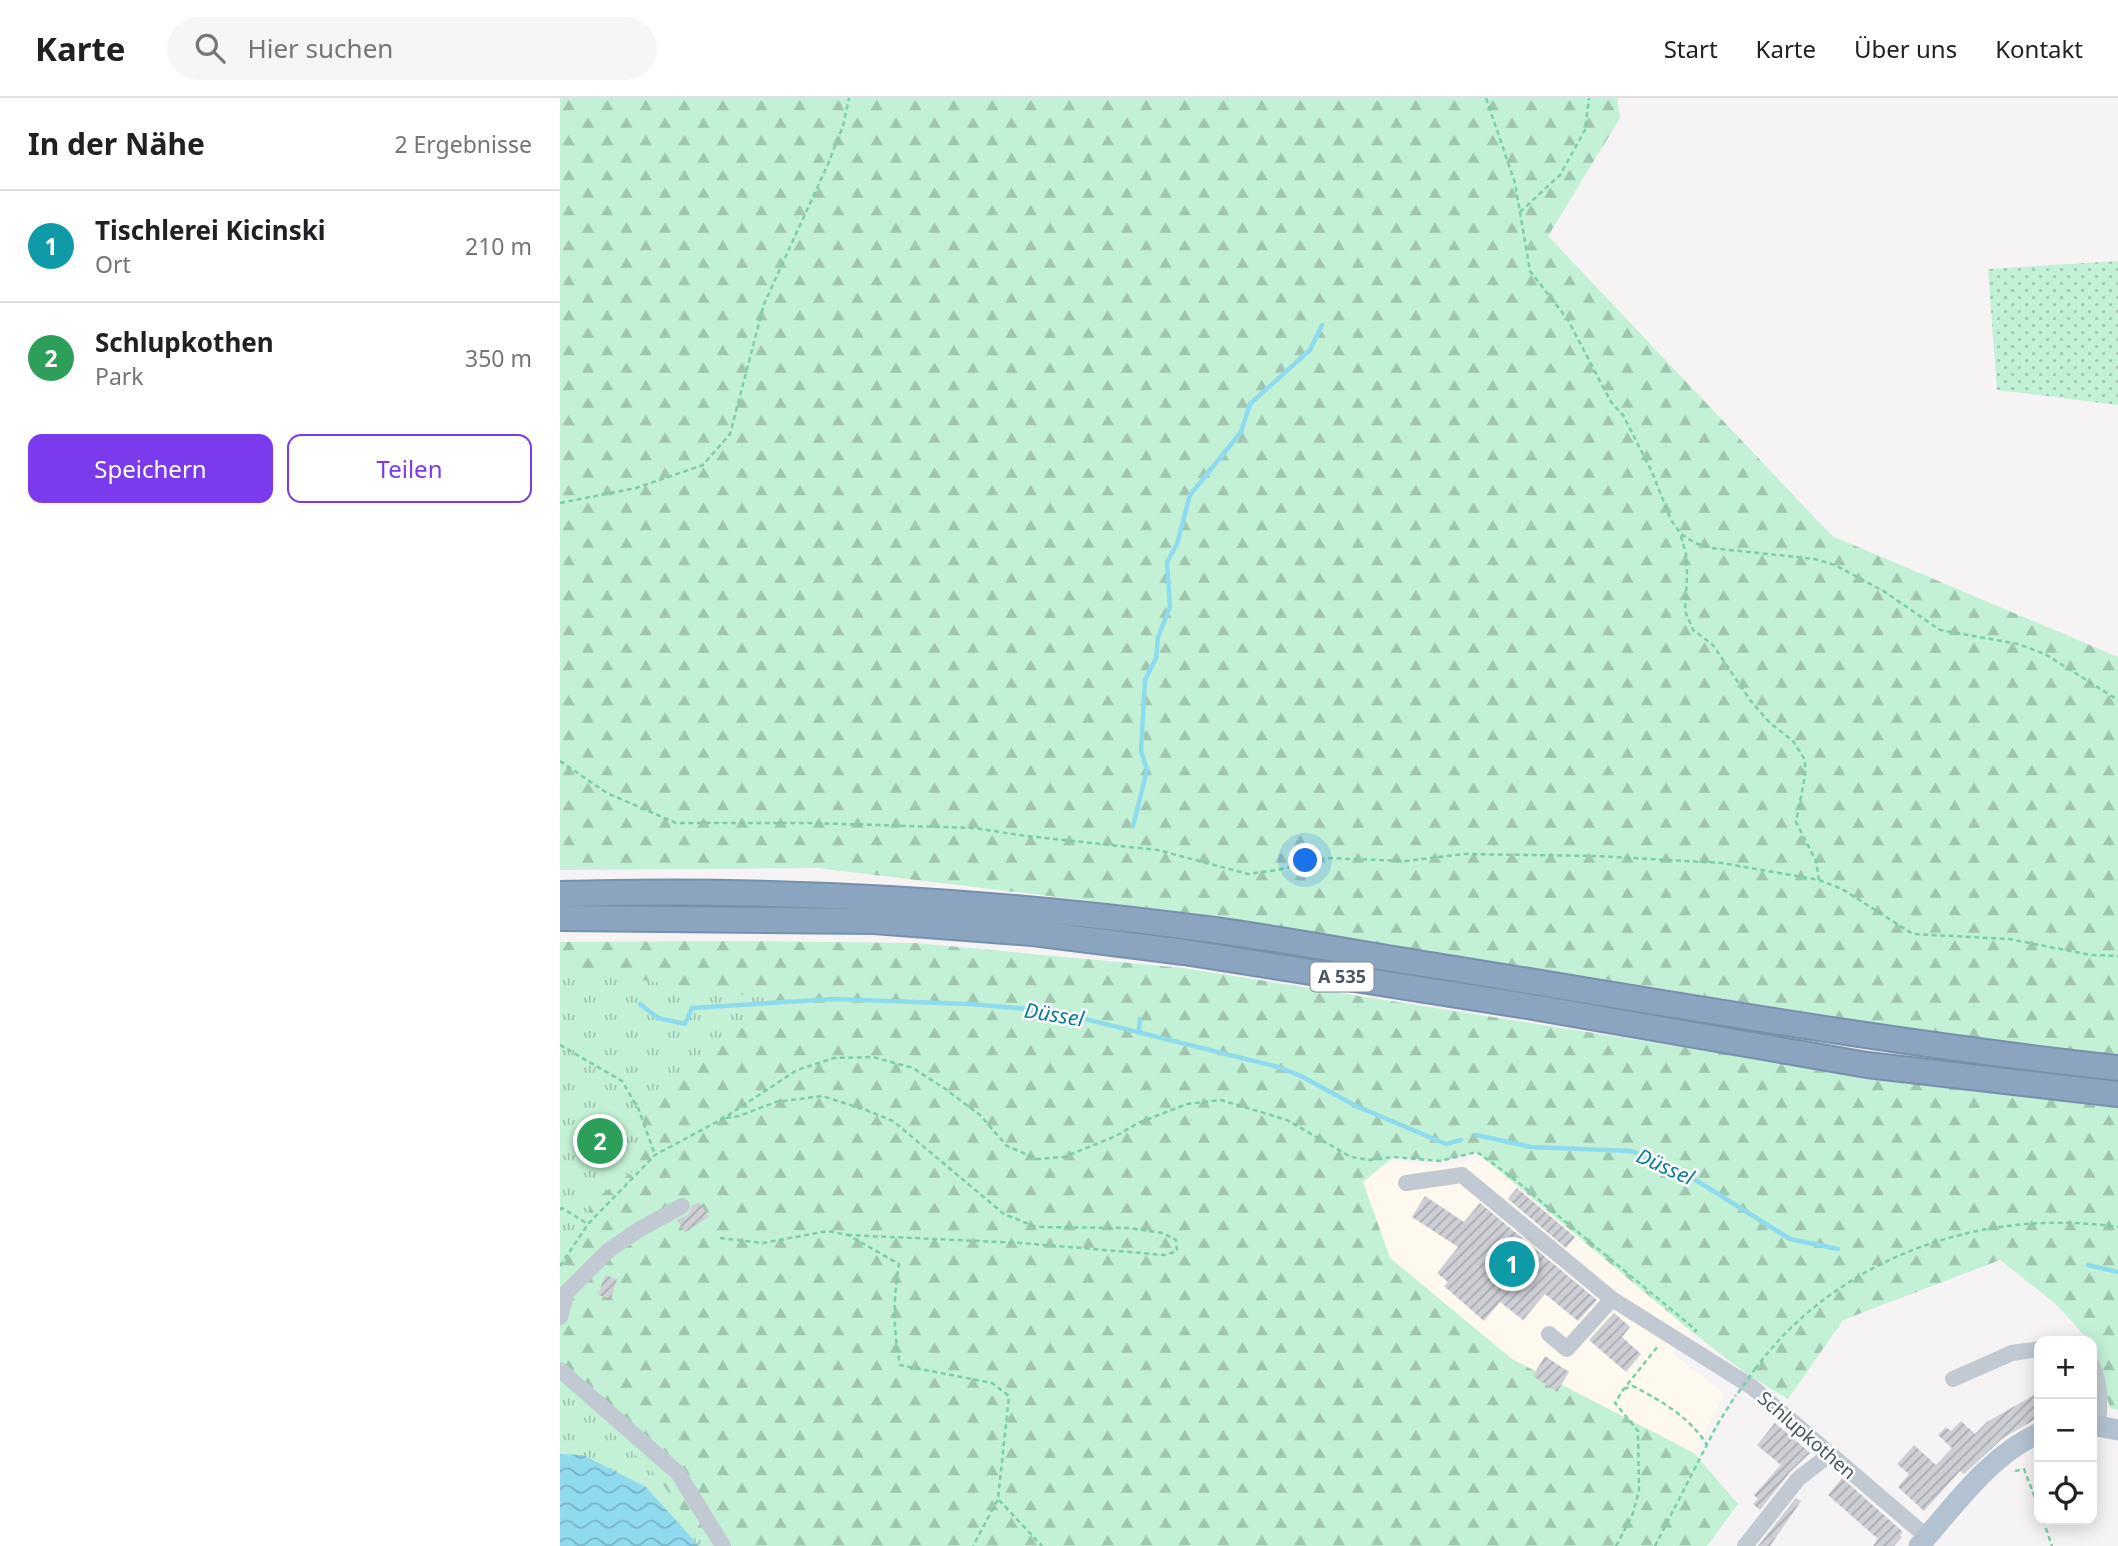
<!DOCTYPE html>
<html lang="de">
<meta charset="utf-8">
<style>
:root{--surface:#fff;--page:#f6f6f6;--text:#202124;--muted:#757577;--line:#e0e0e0;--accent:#7c3aed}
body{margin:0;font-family:"Noto Sans",sans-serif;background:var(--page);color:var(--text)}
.controls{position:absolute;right:21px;bottom:21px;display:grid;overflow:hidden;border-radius:14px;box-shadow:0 4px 18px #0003}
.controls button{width:63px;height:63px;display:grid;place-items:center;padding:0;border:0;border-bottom:2px solid var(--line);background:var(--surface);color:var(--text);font:35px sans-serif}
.you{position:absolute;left:746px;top:763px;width:24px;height:24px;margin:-18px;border:5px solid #fff;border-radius:50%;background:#1a73e8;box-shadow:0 0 0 10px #1a73e833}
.badge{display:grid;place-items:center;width:46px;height:46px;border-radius:50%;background:var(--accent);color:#fff;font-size:23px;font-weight:700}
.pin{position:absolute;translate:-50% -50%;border:4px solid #fff;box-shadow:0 2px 7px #0006}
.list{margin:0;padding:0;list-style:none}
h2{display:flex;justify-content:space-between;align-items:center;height:91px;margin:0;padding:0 28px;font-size:30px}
h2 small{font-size:23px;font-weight:400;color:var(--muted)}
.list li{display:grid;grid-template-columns:46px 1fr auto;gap:21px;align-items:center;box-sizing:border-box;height:112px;padding:0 28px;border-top:2px solid var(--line)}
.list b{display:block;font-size:26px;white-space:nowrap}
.list p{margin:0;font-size:23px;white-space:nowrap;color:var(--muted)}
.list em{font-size:23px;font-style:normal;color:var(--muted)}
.actions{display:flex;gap:14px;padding:21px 28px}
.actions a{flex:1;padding:16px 0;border:2px solid var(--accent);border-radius:14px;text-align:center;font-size:24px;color:var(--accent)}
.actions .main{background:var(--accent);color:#fff}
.icon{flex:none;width:38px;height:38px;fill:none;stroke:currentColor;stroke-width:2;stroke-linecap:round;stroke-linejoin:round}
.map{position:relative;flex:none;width:1558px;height:1448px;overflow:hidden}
header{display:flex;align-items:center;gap:42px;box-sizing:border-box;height:98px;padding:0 35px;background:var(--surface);border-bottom:2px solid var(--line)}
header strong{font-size:33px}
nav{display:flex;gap:38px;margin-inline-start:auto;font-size:24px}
.search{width:490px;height:63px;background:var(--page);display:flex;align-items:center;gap:18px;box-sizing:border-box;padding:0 24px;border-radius:38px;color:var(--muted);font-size:26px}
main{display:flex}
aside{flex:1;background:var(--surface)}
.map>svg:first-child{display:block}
.commercial{fill:#fdf9ef}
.grass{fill:url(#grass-dots)}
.forest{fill:url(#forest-firs)}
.park{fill:url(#park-tufts)}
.water{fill:url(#water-waves)}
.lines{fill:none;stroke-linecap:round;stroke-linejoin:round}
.stream{stroke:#90daee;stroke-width:4.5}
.building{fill:url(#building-hatch)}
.highway-casing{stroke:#7690ad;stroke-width:28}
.path{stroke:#7ad0a6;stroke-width:2.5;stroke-dasharray:5 3.5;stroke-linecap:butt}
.minor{stroke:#c1cad2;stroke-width:16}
.major{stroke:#b3c2d1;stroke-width:21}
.highway{stroke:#8ba5c1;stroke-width:24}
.path-bridge{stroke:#7ad0a6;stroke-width:2.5;stroke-dasharray:5 3.5;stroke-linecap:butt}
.labels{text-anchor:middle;stroke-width:5;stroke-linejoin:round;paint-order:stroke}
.shield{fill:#fff;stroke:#808990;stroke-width:2}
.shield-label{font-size:18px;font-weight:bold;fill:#4a5661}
.street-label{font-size:19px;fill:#4a5661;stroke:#fff}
.water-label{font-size:21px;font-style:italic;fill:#0c7c9b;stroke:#fff}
</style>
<header>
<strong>Karte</strong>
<div class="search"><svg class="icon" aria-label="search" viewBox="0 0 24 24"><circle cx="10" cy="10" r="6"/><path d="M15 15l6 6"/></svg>Hier suchen</div>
<nav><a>Start</a><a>Karte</a><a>Über uns</a><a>Kontakt</a></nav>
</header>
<main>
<aside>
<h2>In der Nähe<small>2 Ergebnisse</small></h2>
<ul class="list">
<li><span class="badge" style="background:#0f9aa8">1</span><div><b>Tischlerei Kicinski</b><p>Ort</p></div><em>210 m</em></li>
<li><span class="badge" style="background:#2e9e5b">2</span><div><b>Schlupkothen</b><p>Park</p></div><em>350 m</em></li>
</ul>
<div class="actions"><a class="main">Speichern</a><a>Teilen</a></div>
</aside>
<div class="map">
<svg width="1558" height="1448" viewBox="0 0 1558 1448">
<defs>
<pattern id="grass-dots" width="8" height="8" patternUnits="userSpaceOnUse" patternTransform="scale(1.75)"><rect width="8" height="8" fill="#c3f1d5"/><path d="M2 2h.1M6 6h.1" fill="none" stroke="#a0c6b0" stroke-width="1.8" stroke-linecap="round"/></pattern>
<pattern id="forest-firs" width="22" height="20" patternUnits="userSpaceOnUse" patternTransform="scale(1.75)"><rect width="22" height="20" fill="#c3f1d5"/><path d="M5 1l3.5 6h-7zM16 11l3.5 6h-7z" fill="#a0c6b0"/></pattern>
<pattern id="park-tufts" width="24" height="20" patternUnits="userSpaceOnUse" patternTransform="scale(1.75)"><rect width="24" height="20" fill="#c3f1d5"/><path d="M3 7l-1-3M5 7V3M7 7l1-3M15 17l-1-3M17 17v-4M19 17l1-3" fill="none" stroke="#a0c6b0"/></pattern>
<pattern id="water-waves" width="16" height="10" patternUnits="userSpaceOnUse" patternTransform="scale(1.75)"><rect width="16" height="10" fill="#90daee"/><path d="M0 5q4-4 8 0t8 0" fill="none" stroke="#78b4c4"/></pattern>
<pattern id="building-hatch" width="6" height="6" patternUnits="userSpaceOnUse" patternTransform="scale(1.75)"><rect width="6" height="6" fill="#cdcfd5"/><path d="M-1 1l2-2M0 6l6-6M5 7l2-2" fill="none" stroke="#a8abb0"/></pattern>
</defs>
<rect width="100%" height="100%" fill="#f5f3f3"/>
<path class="commercial" d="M 921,1058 L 1131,1233 L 1112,1255 L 1165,1296 L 1134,1355 L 952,1261 L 830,1160 L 802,1084 L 834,1062 L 880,1070 Z"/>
<path class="grass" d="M 1558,163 L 1558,307 L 1437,292 L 1428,171 Z"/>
<g class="forest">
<path d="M 0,0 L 1057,0 L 1060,20 L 988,138 L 1272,438 L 1558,559 L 1558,957 L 1410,941 L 647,817 L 257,770 L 0,772 Z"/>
<path d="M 175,843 L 355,845 L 623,870 L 1210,963 L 1558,1006 L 1558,1312 L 1550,1310 L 1532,1243 L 1529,1243 L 1497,1207 L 1440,1162 L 1283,1222 L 1228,1301 L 1188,1277 L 1131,1233 L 917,1054 L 880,1063 L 833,1059 L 803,1084 L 830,1160 L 952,1261 L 1134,1355 L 1178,1406 L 1147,1448 L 139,1448 L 0,1356 L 0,844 Z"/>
</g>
<g class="park">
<path d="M 0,876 L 47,877 L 206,900 L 85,1013 L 75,1072 L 38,1099 L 0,1158 Z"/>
<path d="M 0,1284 L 97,1378 L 146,1448 L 0,1448 Z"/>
</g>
<path class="water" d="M 0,1356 L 23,1357 L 86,1389 L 139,1448 L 0,1448 Z"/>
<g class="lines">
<g class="stream">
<path d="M 573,728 L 587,672 L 581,653 L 585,582 L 596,560 L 598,539 L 610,509 L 607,464 L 617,446 L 630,397 L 681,334 L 690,306 L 750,252 L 762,227"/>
<path d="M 80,906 L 98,920 L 125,926 L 132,910 L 273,901 L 409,906 L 493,913 L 718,969 L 741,978 L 796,1008 L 886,1046 L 901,1042"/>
<path d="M 579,933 L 580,921"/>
<path d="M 916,1037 L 971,1049 L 1071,1053 L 1115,1069 L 1230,1141 L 1278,1151"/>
<path d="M 1528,1167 L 1558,1174"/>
</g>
</g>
<g class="building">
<path d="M 957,1090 L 1015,1139 L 1006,1150 L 948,1101 Z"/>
<path d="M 865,1098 L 904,1124 L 920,1105 L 1037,1202 L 1018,1223 L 985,1196 L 963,1222 L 940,1204 L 924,1223 L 884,1188 L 888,1184 L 877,1175 L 898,1149 L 852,1119 Z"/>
<path d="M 139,1104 L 149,1119 L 125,1134 L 117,1122 L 128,1117 L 132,1108 Z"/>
<path d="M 45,1177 L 57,1181 L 51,1201 L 38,1197 Z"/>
<path d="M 1054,1215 L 1070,1229 L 1062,1239 L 1081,1256 L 1066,1274 L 1029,1242 Z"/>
<path d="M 985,1258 L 1009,1274 L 997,1294 L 973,1278 Z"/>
<path d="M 1479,1294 L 1479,1319 L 1443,1340 L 1404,1376 L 1400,1373 L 1364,1413 L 1338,1389 L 1349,1376 L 1337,1366 L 1354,1347 L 1376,1367 L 1392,1350 L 1378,1337 L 1386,1329 L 1391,1333 L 1401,1323 L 1415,1336 L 1427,1324 Z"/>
<path d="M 1215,1325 L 1250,1355 L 1230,1374 L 1200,1412 L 1193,1406 L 1198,1401 L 1194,1397 L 1221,1367 L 1197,1347 Z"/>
<path d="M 1282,1380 L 1343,1434 L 1340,1437 L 1342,1439 L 1334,1448 L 1313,1448 L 1318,1441 L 1268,1397 Z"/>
<path d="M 1236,1400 L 1241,1403 L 1210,1448 L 1198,1448 Z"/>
</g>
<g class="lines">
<g class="highway-casing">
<g id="highway">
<path d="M 0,796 C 210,790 421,802 630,829 C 708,838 786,854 864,866 C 1095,903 1325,945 1558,970"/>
<path d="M 0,820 L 314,823 L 473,835 L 624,854 L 967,908 L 1307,967 L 1558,996"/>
</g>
</g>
<g class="path">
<path d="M 926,0 L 955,85 L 970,173 L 1008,222 L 1051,304 L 1063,317 L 1092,374 L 1111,422 L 1121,436 L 1135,445 L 1151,450 L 1255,461 L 1275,467 L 1325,494 L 1380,532 L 1458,546 L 1485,556 L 1558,602"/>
<path d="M 960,114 L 1000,77 L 1025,32 L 1029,0"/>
<path d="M 0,405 L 76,390 L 143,367 L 170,336 L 204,206 L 268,66 L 283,28 L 289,0"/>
<path d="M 1121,438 L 1126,456 L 1127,478 L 1125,513 L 1133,532 L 1153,547 L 1190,602 L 1209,624 L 1233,643 L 1245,662 L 1245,678 L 1236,724 L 1256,763 L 1259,782"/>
<path d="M 0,663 L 47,695 L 116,725 L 252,725 L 414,730 L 466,738 L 598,752 L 688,776 L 717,772 L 767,760 L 845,763 L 904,756 L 1037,758 L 1162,765 L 1259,782 L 1282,791 L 1353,836 L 1449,841 L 1531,857 L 1558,858"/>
<path d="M 0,947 L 62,983 L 79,1012 L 95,1057"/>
<path d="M 166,1020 L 179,1018 L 216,1004 L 262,998 L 306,1012 L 333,1023 L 444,1116 L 476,1129 L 569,1130 L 603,1135 L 616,1142 L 617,1153 L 605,1157 L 461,1145 L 288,1137"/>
<path d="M 0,1112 L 2,1110 L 28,1126"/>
<path d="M 160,1140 L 203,1145 L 268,1133 L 288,1137 L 339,1166 C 333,1203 333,1230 340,1267 L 432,1285 L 449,1298 L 438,1401 L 413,1448"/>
<path d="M 0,1168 L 28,1126 L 95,1057 L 164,1020 L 237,972 L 274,960 L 313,959 L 353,970 L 384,990 L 420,1017 L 447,1048 L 477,1061 L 504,1059 L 556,1038 L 578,1025 L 627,1006 L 661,1002 L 727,1022 L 791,1059 L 810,1062 L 833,1059 L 880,1063 L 917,1054 L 954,1081 L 1136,1232 L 1134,1234"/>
<path d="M 1195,1271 C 1278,1159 1422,1109 1558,1129"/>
<path d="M 1064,1291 L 1073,1288 C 1101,1303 1130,1319 1147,1347"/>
<path d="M 1455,1373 L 1464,1371 L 1479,1410"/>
<path d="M 439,1402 L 482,1448"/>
<path d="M 1483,1422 L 1492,1448"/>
<path d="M 1056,1448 L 1072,1418 L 1079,1393 L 1078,1333 L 1055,1305 L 1063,1292 L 1098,1248"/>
<path d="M 1095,1448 L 1157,1327 L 1176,1297"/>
</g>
<g class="minor">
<path d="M 846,1085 L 902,1077 L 1052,1201 L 1192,1289 L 1367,1439"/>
<path d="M 0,1219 L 7,1194 L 49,1152 L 80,1131 L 122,1108"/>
<path d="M 989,1236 L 1007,1251 L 1052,1201"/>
<path d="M 1532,1267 C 1541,1287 1540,1306 1538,1328"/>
<path d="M 0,1272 L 118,1375 L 163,1448"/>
<path d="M 1393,1281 L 1452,1255 L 1479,1251"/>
<path d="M 1185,1448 L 1238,1381 L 1269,1357"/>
</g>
<g class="major">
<path d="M 1532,1327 L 1558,1332"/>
<path d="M 1359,1448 C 1395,1407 1429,1358 1479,1335"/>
</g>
<use href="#highway" class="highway"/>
<path class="path-bridge" d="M 1178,1295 L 1195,1271"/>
</g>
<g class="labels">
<rect class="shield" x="750.5" y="864.5" width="63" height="29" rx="5"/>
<g class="shield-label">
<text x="782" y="885">A 535</text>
</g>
<g class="street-label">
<text transform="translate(1247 1337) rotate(41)" y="7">Schlupkothen</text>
</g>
<g class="water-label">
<text transform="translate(494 917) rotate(9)" y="7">Düssel</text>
<text transform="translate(1105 1069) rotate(24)" y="7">Düssel</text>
</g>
</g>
</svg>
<div class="controls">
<button>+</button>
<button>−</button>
<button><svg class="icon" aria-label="locate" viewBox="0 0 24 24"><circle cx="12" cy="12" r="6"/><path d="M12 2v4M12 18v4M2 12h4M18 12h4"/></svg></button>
</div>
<div class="you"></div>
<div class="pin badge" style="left:952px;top:1166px;background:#0f9aa8">1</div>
<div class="pin badge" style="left:40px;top:1043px;background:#2e9e5b">2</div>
</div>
</main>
